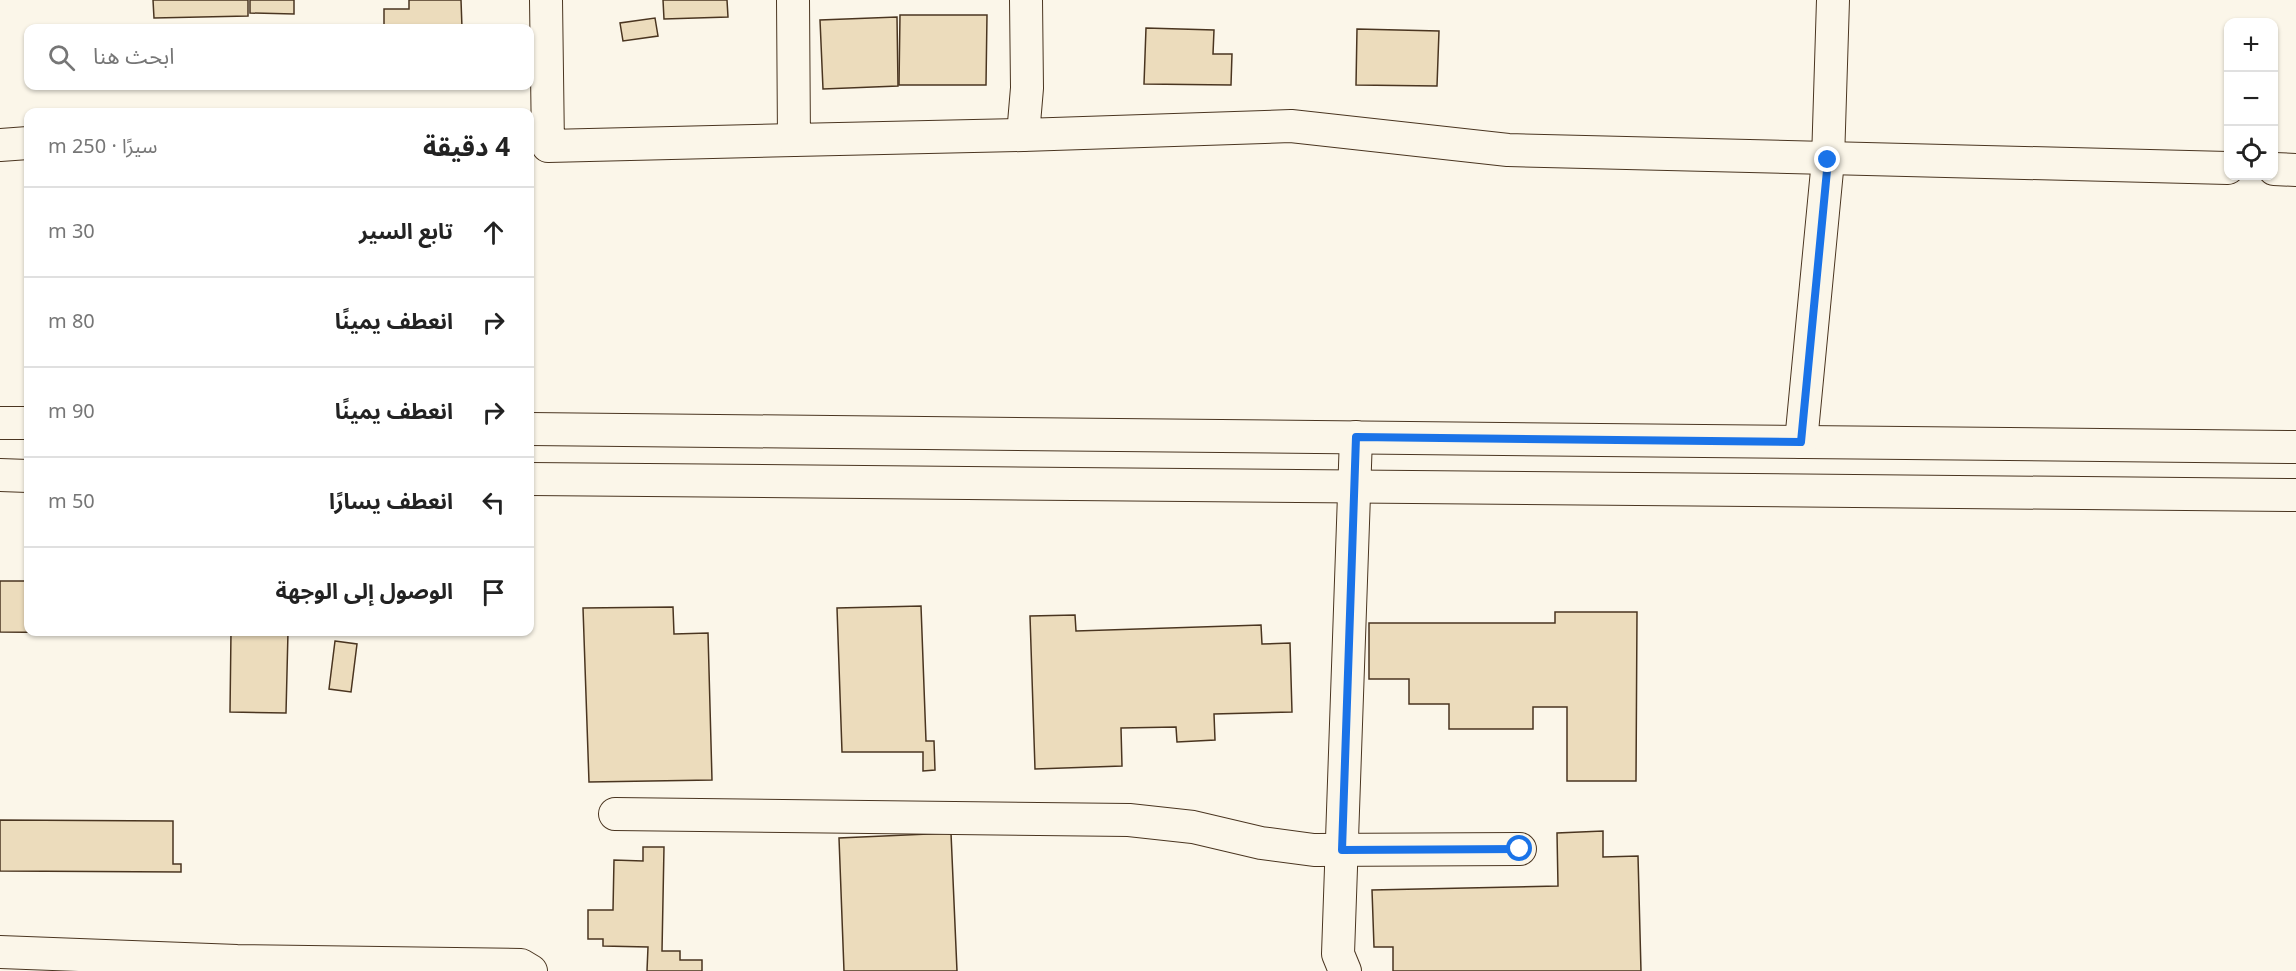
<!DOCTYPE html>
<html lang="ar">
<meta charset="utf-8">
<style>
:root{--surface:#fff;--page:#f6f6f6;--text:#222;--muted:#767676;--line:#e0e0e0}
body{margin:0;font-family:Georgia,"Noto Sans Arabic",serif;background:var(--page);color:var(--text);direction:rtl}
.controls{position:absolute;right:18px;top:18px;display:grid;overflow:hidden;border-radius:12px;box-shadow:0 2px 4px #0004}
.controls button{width:54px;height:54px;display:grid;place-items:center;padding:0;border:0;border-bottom:2px solid var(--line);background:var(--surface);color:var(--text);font:30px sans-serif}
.stop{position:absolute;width:18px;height:18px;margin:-14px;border:4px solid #1a73e8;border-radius:50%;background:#fff}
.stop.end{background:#1a73e8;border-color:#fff;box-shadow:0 2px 6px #0008}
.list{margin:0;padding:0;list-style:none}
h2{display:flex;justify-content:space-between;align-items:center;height:78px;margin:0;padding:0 24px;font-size:26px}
h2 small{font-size:20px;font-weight:400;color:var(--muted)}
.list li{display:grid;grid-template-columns:39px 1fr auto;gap:18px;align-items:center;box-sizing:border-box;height:90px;padding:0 24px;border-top:2px solid var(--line)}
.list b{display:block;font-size:22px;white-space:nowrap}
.list em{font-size:20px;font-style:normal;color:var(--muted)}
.icon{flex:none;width:33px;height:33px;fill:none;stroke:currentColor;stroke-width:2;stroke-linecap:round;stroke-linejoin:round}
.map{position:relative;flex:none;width:2296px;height:971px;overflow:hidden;direction:ltr}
.search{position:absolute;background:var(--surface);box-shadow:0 2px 4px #0004;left:24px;top:24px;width:510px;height:66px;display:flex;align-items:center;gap:15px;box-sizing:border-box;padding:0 21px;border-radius:12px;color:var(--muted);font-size:22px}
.panel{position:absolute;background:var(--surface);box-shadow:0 2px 4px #0004;left:24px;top:108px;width:510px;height:528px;border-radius:12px;direction:rtl}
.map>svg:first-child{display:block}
.building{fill:#ecdcbc;stroke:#4a3520;stroke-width:1.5}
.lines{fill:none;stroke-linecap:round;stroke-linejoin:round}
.minor-casing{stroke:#4a3520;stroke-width:34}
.minor{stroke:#fbf6e9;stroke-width:32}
.route{stroke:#1a73e8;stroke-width:8}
</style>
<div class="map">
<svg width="2296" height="971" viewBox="0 0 2296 971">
<rect width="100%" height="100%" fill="#fbf6e9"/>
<g class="building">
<path d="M 153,0 L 248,0 L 248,16 L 154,18 Z"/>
<path d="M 250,0 L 294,0 L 294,14 L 250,13 Z"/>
<path d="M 409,0 L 461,0 L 462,28 L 384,28 L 384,9 L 409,9 Z"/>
<path d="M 663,0 L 727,0 L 728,17 L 664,19 Z"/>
<path d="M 900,15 L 987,15 L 986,85 L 899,85 Z"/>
<path d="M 897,17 L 898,86 L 823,89 L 820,20 Z"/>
<path d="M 655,18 L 658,36 L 623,41 L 620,23 Z"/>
<path d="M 1146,28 L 1214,30 L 1213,54 L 1232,54 L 1231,85 L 1144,84 Z"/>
<path d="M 1357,29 L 1439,31 L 1437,86 L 1356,85 Z"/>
<path d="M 0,581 L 28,581 L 28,632 L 100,633 L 0,632 Z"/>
<path d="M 921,606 L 926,741 L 934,741 L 935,770 L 923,771 L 923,752 L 842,752 L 837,608 Z"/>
<path d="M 673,607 L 674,634 L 708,633 L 712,780 L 589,782 L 583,608 Z"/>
<path d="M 1555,612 L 1637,612 L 1636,781 L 1567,781 L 1567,707 L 1533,707 L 1533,729 L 1449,729 L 1449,704 L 1409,704 L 1409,679 L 1369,679 L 1369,623 L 1555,623 Z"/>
<path d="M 1075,615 L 1076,631 L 1261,625 L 1262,644 L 1290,643 L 1292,712 L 1214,714 L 1215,740 L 1177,742 L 1176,727 L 1121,728 L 1122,766 L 1035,769 L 1030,616 Z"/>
<path d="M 231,632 L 288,632 L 286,713 L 230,712 Z"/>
<path d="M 335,641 L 357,644 L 351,692 L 329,689 Z"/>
<path d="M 0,820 L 173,821 L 173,864 L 181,864 L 181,872 L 0,871 Z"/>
<path d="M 1603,831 L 1603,857 L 1638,856 L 1641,971 L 1393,971 L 1393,947 L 1374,947 L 1372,890 L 1558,886 L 1557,833 Z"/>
<path d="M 951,833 L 957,971 L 844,971 L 839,838 Z"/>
<path d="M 643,847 L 664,847 L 662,951 L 680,951 L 680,960 L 702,960 L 702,971 L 647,971 L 648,947 L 603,946 L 603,939 L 588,939 L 588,910 L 613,910 L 614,860 L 643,861 Z"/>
</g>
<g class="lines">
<g class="minor-casing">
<g id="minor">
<path d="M 546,0 L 548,146 L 794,140"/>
<path d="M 793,0 L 794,140 L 1023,135"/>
<path d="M 1026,0 L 1027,88 L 1023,135 L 1291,126 L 1508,150 L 2228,168"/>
<path d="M 0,145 L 28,143"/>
<path d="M 2274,169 L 2296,170"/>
<path d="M 0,423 L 28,423"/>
<path d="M 530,429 L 2296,447"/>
<path d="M 1801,442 L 1828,160 L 1833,0"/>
<path d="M 0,475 L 28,476"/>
<path d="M 530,479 L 2296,495"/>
<path d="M 615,814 L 1129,820 L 1193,827 L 1261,843 L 1314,850 L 1520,849"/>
<path d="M 0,952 L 237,961 L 521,965 L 531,971"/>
<path d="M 1345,971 L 1338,954 L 1356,437"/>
</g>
</g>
<use href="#minor" class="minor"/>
</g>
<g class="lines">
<path class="route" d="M 1520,849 L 1342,850 L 1356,437 L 1801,442 L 1828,160"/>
</g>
</svg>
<div class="controls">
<button>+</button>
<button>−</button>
<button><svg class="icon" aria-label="locate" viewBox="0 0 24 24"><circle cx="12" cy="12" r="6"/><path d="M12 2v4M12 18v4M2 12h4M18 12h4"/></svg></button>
</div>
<div class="stop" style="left:1520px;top:849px"></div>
<div class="stop end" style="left:1828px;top:160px"></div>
<div class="search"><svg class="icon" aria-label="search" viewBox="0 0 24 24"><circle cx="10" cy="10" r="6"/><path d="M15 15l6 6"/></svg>ابحث هنا</div>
<section class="panel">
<h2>4 دقيقة<small>سيرًا · 250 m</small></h2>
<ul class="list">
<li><svg class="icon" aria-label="ahead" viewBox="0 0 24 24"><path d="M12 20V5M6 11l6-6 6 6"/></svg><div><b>تابع السير</b></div><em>30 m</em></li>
<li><svg class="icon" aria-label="right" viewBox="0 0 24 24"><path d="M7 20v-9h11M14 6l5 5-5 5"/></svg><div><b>انعطف يمينًا</b></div><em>80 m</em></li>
<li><svg class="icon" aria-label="right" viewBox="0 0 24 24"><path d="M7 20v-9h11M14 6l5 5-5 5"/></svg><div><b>انعطف يمينًا</b></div><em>90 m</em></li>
<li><svg class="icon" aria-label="left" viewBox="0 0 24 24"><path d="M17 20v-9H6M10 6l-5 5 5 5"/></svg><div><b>انعطف يسارًا</b></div><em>50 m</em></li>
<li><svg class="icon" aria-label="arrive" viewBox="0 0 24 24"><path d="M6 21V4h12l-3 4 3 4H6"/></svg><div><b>الوصول إلى الوجهة</b></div></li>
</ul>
</section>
</div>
